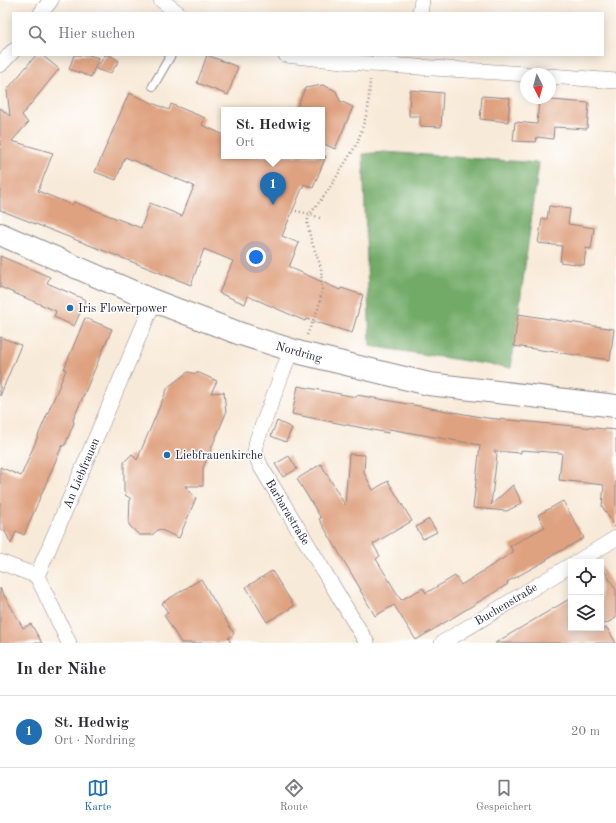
<!DOCTYPE html>
<html lang="de">
<meta charset="utf-8">
<style>
:root{--surface:#fff;--page:#f2f2f3;--text:#2b2b33;--muted:#7c7c81;--line:#e1e1e2;--accent:#1f6fb2}
body{margin:0;font-family:"Old Standard TT",serif;background:var(--page);color:var(--text)}
.controls{position:absolute;right:12px;bottom:12px;display:grid;overflow:hidden;border-radius:0px;box-shadow:0 2px 10px #0003}
.controls button{width:36px;height:36px;display:grid;place-items:center;padding:0;border:0;border-bottom:1px solid var(--line);background:var(--surface);color:var(--text);font:20px sans-serif}
.compass{position:absolute;left:520px;top:68px;width:36px;height:36px;border-radius:50%;background:var(--surface);box-shadow:0 2px 10px #0003;rotate:174deg}
.you{position:absolute;left:256px;top:257px;width:14px;height:14px;margin:-10px;border:3px solid #fff;border-radius:50%;background:#1a73e8;box-shadow:0 0 0 6px #1a73e833}
.badge{display:grid;place-items:center;width:26px;height:26px;border-radius:50%;background:var(--accent);color:#fff;font-size:13px;font-weight:700}
.pin{position:absolute;translate:-50% -33px;filter:drop-shadow(0 1px 2px #0008)}
.pin::after{content:'';position:absolute;top:21px;width:14px;height:12px;background:inherit;clip-path:polygon(0 0,100% 0,50% 100%)}
.popup{position:absolute;left:221px;top:107px;width:104px;height:52px;box-sizing:border-box;display:grid;place-content:center;border-radius:0px;background:var(--surface);filter:drop-shadow(0 1px 3px #0005);font-size:13px;white-space:nowrap;color:var(--muted)}
.popup b{font-size:15px;color:var(--text)}
.popup::after{content:'';position:absolute;left:50%;top:100%;margin-left:-8px;border:8px solid transparent;border-top-color:var(--surface)}
.list{margin:0;padding:0;list-style:none}
h2{display:flex;justify-content:space-between;align-items:center;height:52px;margin:0;padding:0 16px;font-size:17px}
h2 small{font-size:13px;font-weight:400;color:var(--muted)}
.list li{display:grid;grid-template-columns:26px 1fr auto;gap:12px;align-items:center;box-sizing:border-box;height:72px;padding:0 16px;border-top:1px solid var(--line)}
.list b{display:block;font-size:15px;white-space:nowrap}
.list p{margin:0;font-size:13px;white-space:nowrap;color:var(--muted)}
.list em{font-size:13px;font-style:normal;color:var(--muted)}
.icon{flex:none;width:22px;height:22px;fill:none;stroke:currentColor;stroke-width:2;stroke-linecap:round;stroke-linejoin:round}
.map{position:relative;flex:none;width:616px;height:643px;overflow:hidden}
.search{position:absolute;background:var(--surface);box-shadow:0 2px 10px #0003;left:12px;right:12px;top:12px;height:44px;display:flex;align-items:center;gap:10px;box-sizing:border-box;padding:0 14px;border-radius:0px;color:var(--muted);font-size:15px}
.sheet{height:124px;background:var(--surface)}
nav{display:flex;justify-content:space-around;align-items:center;box-sizing:border-box;height:56px;border-top:1px solid var(--line);background:var(--surface);font-size:11px;color:var(--muted)}
nav a{display:grid;justify-items:center;gap:2px}
nav .on{color:var(--accent)}
.map>svg:first-child{display:block}
.forest{fill:#72aa68;stroke:#4a6652}
.building{fill:#dfa280}
.lines{fill:none;stroke-linecap:round;stroke-linejoin:round}
.lane-casing{stroke:#8d868a;stroke-width:10}
.street-casing{stroke:#8d868a;stroke-width:16}
.secondary-casing{stroke:#8d868a;stroke-width:24}
.path{stroke:#8d868a;stroke-width:2.5;stroke-dasharray:1 3;stroke-linecap:butt}
.lane{stroke:#fff;stroke-width:8}
.street{stroke:#fff;stroke-width:15}
.secondary{stroke:#fff;stroke-width:22}
.poi-dot{fill:#1f6fb2;stroke:#fff;stroke-width:1.5}
.labels{text-anchor:middle;stroke-width:3;stroke-linejoin:round;paint-order:stroke}
.poi-label{font-size:12px;fill:#22223b;stroke:#fff;text-anchor:start}
.street-label{font-size:12px;fill:#22223b;stroke:#fff}
</style>
<div class="map">
<svg width="616" height="643" viewBox="0 0 616 643">
<rect width="100%" height="100%" fill="#fff"/>
<filter id="ink" filterUnits="userSpaceOnUse"><feTurbulence type="fractalNoise" baseFrequency=".025" numOctaves="2"/><feDisplacementMap in="SourceGraphic" scale="8" xChannelSelector="R" yChannelSelector="G"/><feConvolveMatrix kernelMatrix="1 2 1 2 8 2 1 2 1" color-interpolation-filters="sRGB"/></filter>
<filter id="wash" filterUnits="userSpaceOnUse"><feTurbulence type="fractalNoise" baseFrequency=".012" numOctaves="4" result="noise"/><feDisplacementMap in="SourceGraphic" scale="16" xChannelSelector="R" yChannelSelector="G"/><feGaussianBlur stdDeviation="0.9" result="paint"/><feColorMatrix in="noise" values="0 0 0 0 0 0 0 0 0 0 0 0 0 0 0 0 0 1.4 0 .05"/><feComposite in="paint" operator="in"/></filter>
<g filter="url(#wash)">
<rect width="100%" height="100%" fill="#f8ead8"/>
<path class="forest" d="M 384,152 L 539,163 L 511,368 L 370,346 L 363,154 Z"/>
<g id="blocks">
<g class="building">
<path d="M 36,55 L 42,55 L 59,69 L 22,115 L 28,123 L 12,141 L 53,153 L 38,191 L 72,205 L 74,202 L 141,228 L 150,203 L 182,216 L 194,186 L 125,157 L 116,180 L 95,172 L 129,93 L 169,110 L 171,104 L 205,118 L 202,125 L 224,135 L 224,156 L 326,156 L 313,188 L 304,184 L 282,236 L 299,243 L 289,267 L 340,290 L 341,288 L 363,295 L 352,333 L 306,319 L 305,321 L 248,296 L 245,304 L 219,293 L 233,261 L 204,249 L 191,285 L 0,210 L 0,108 L 10,116 L 7,90 Z"/>
<path d="M 74,55 L 89,55 L 99,58 L 91,77 L 69,69 Z"/>
<path d="M 105,55 L 110,55 L 119,61 L 110,74 L 96,69 Z"/>
<path d="M 207,55 L 238,67 L 228,95 L 197,83 Z"/>
<path d="M 323,85 L 336,91 L 340,101 L 353,107 L 335,149 L 322,143 L 322,110 L 296,110 L 305,88 Z"/>
<path d="M 410,90 L 443,93 L 441,127 L 420,126 L 420,116 L 409,116 Z"/>
<path d="M 482,96 L 510,98 L 508,122 L 480,119 Z"/>
<path d="M 539,99 L 589,103 L 587,129 L 554,127 L 553,139 L 537,137 L 536,142 L 513,141 L 515,122 L 537,124 Z"/>
<path d="M 549,206 L 570,209 L 568,224 L 594,228 L 591,249 L 586,248 L 584,265 L 560,262 L 562,246 L 538,243 L 542,219 L 547,219 Z"/>
<path d="M 0,256 L 50,277 L 47,283 L 86,300 L 74,326 L 54,317 L 56,311 L 0,287 Z"/>
<path d="M 518,314 L 614,329 L 610,360 L 514,346 Z"/>
<path d="M 85,318 L 112,329 L 73,420 L 74,423 L 65,445 L 62,446 L 24,535 L 16,531 L 11,544 L 5,531 L 0,529 L 0,467 L 21,476 L 66,370 L 64,369 Z"/>
<path d="M 0,337 L 21,345 L 0,396 Z"/>
<path d="M 188,372 L 197,374 L 197,372 L 217,381 L 211,393 L 224,392 L 226,413 L 203,468 L 203,486 L 185,486 L 196,498 L 179,538 L 159,529 L 152,535 L 139,535 L 129,525 L 130,498 L 125,495 L 126,493 L 124,492 L 124,462 L 132,454 L 137,460 L 168,387 Z"/>
<path d="M 298,386 L 356,397 L 357,395 L 487,418 L 616,430 L 616,529 L 602,506 L 604,485 L 559,480 L 562,453 L 521,450 L 521,453 L 494,451 L 497,455 L 491,505 L 513,485 L 522,503 L 507,511 L 473,508 L 480,445 L 389,429 L 388,433 L 292,414 Z"/>
<path d="M 277,421 L 292,428 L 286,442 L 271,436 Z"/>
<path d="M 349,454 L 365,455 L 364,473 L 373,490 L 388,481 L 412,521 L 373,544 L 380,556 L 376,559 L 401,600 L 423,588 L 426,593 L 455,576 L 461,585 L 513,552 L 510,546 L 545,527 L 538,515 L 563,501 L 584,538 L 546,559 L 547,560 L 507,582 L 508,584 L 416,640 L 394,605 L 375,616 L 360,590 L 361,590 L 319,519 L 321,518 L 297,479 L 321,464 L 345,505 Z"/>
<path d="M 289,456 L 297,469 L 283,477 L 275,464 Z"/>
<path d="M 429,519 L 437,532 L 423,539 L 416,527 Z"/>
<path d="M 601,565 L 616,590 L 616,618 L 601,626 Z"/>
<path d="M 272,571 L 294,606 L 267,622 L 246,587 Z"/>
<path d="M 201,579 L 234,634 L 228,638 L 231,643 L 181,643 L 164,615 L 168,613 L 162,603 Z"/>
<path d="M 0,588 L 23,628 L 31,624 L 42,643 L 0,643 Z"/>
<path d="M 571,598 L 571,628 L 607,628 L 616,643 L 495,643 Z"/>
</g>
</g>
</g>
<g filter="url(#ink)">
<use href="#blocks" fill-opacity="0" stroke="#8d868a" stroke-width="1"/>
<g class="lines">
<g class="lane-casing">
<path id="lane" d="M 153,86 L 171,55"/>
</g>
<g class="street-casing">
<g id="street">
<path d="M 161,0 L 178,13"/>
<path d="M 41,13 L 51,0"/>
<path d="M 420,13 L 422,0"/>
<path d="M 286,55 L 371,64 L 526,74"/>
<path d="M 0,65 L 13,51"/>
<path d="M 550,76 L 616,81"/>
<path d="M 291,350 L 257,440 L 255,453 L 261,467 L 367,643"/>
<path d="M 0,562 L 37,576"/>
<path d="M 577,562 L 616,538"/>
<path d="M 69,643 L 37,576 L 154,301"/>
<path d="M 442,643 L 571,565"/>
</g>
</g>
<g class="secondary-casing">
<path id="secondary" d="M 0,234 L 154,301 L 241,334 L 301,353 L 429,384 L 616,406"/>
</g>
<g class="path">
<path d="M 296,211 L 310,214 L 320,218"/>
<path d="M 307,335 L 318,309 L 322,292 L 321,267 L 311,240 L 307,222 L 310,214 L 327,192 L 357,144 L 368,110 L 370,80"/>
</g>
<use href="#lane" class="lane"/>
<use href="#street" class="street"/>
<use href="#secondary" class="secondary"/>
</g>
</g>
<g class="poi-dot">
<circle cx="70" cy="308" r="4"/>
<circle cx="167" cy="455" r="4"/>
</g>
<g class="labels">
<g class="poi-label">
<text x="78" y="312">Iris Flowerpower</text>
<text x="175" y="459">Liebfrauenkirche</text>
</g>
<g class="street-label">
<text transform="translate(299 352) rotate(16)" y="4">Nordring</text>
<text transform="translate(81 473) rotate(-67)" y="4">An Liebfrauen</text>
<text transform="translate(288 512) rotate(59)" y="4">Barbarastraße</text>
<text transform="translate(506 604) rotate(-31)" y="4">Buchenstraße</text>
</g>
</g>
</svg>
<div class="controls">
<button><svg class="icon" aria-label="locate" viewBox="0 0 24 24"><circle cx="12" cy="12" r="6"/><path d="M12 2v4M12 18v4M2 12h4M18 12h4"/></svg></button>
<button><svg class="icon" aria-label="layers" viewBox="0 0 24 24"><path d="M12 4l9 5-9 5-9-5zM3 14l9 5 9-5"/></svg></button>
</div>
<svg class="compass" viewBox="-18 -18 36 36"><path d="M0-13l5 13h-10z" fill="#e53935"/><path d="M0 13l5-13h-10z" fill="#7c7c81"/></svg>
<div class="you"></div>
<div class="pin badge" style="left:273px;top:205px">1</div>
<div class="popup"><b>St. Hedwig</b>Ort</div>
<div class="search"><svg class="icon" aria-label="search" viewBox="0 0 24 24"><circle cx="10" cy="10" r="6"/><path d="M15 15l6 6"/></svg>Hier suchen</div>
</div>
<section class="sheet">
<h2>In der Nähe<small></small></h2>
<ul class="list">
<li><span class="badge">1</span><div><b>St. Hedwig</b><p>Ort · Nordring</p></div><em>20 m</em></li>
</ul>
</section>
<nav>
<a class="on"><svg class="icon" aria-label="map" viewBox="0 0 24 24"><path d="M3 6l6-2 6 2 6-2v14l-6 2-6-2-6 2zM9 4v14M15 6v14"/></svg>Karte</a>
<a><svg class="icon" aria-label="directions" viewBox="0 0 24 24"><path d="M12 3l9 9-9 9-9-9zM9 14v-3h6M13 9l2 2-2 2"/></svg>Route</a>
<a><svg class="icon" aria-label="saved" viewBox="0 0 24 24"><path d="M7 4h10v16l-5-4-5 4z"/></svg>Gespeichert</a>
</nav>
